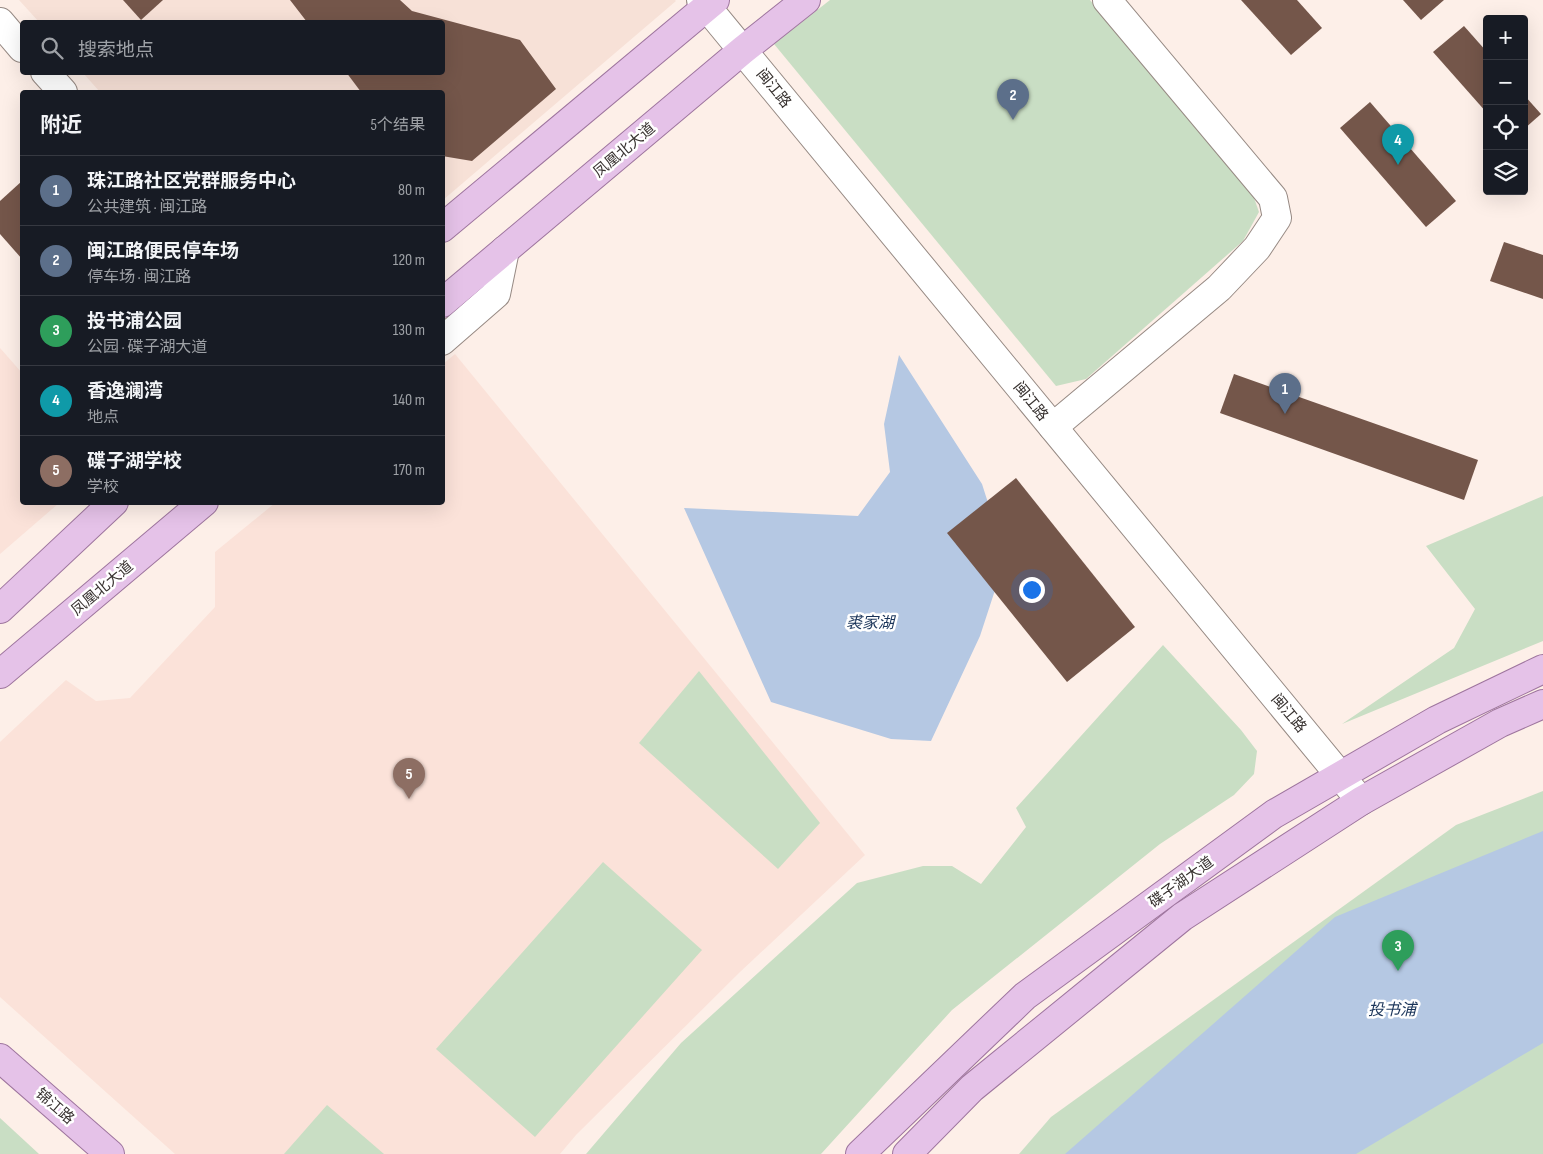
<!DOCTYPE html>
<html lang="zh">
<meta charset="utf-8">
<style>
:root{--surface:#171b24;--page:#20242c;--text:#f1f3f6;--muted:#9ea1a6;--line:#363941;--accent:#ea580c}
body{margin:0;font-family:"Sofia Sans Condensed","Noto Sans SC",sans-serif;background:var(--page);color:var(--text)}
.controls{position:absolute;right:15px;top:15px;display:grid;overflow:hidden;border-radius:5px;box-shadow:0 5px 20px #0002}
.controls button{width:45px;height:45px;display:grid;place-items:center;padding:0;border:0;border-bottom:1px solid var(--line);background:var(--surface);color:var(--text);font:25px sans-serif}
.you{position:absolute;left:1031px;top:589px;width:18px;height:18px;margin:-12px;border:4px solid #fff;border-radius:50%;background:#1a73e8;box-shadow:0 0 0 8px #1a73e833}
.badge{display:grid;place-items:center;width:32px;height:32px;border-radius:50%;background:var(--accent);color:#fff;font-size:16px;font-weight:700}
.pin{position:absolute;translate:-50% -41px;filter:drop-shadow(0 1px 2px #0008)}
.pin::after{content:'';position:absolute;top:26px;width:18px;height:15px;background:inherit;clip-path:polygon(0 0,100% 0,50% 100%)}
.list{margin:0;padding:0;list-style:none}
h2{display:flex;justify-content:space-between;align-items:center;height:65px;margin:0;padding:0 20px;font-size:21px}
h2 small{font-size:16px;font-weight:400;color:var(--muted)}
.list li{display:grid;grid-template-columns:32px 1fr auto;gap:15px;align-items:center;box-sizing:border-box;height:70px;padding:0 20px;border-top:1px solid var(--line)}
.list b{display:block;font-size:19px;white-space:nowrap}
.list p{margin:0;font-size:16px;white-space:nowrap;color:var(--muted)}
.list em{font-size:16px;font-style:normal;color:var(--muted)}
.icon{flex:none;width:28px;height:28px;fill:none;stroke:currentColor;stroke-width:2;stroke-linecap:round;stroke-linejoin:round}
.map{position:relative;flex:none;width:1543px;height:1154px;overflow:hidden}
.search{position:absolute;background:var(--surface);box-shadow:0 5px 20px #0002;left:20px;top:20px;width:425px;height:55px;display:flex;align-items:center;gap:12px;box-sizing:border-box;padding:0 18px;border-radius:5px;color:var(--muted);font-size:19px}
.panel{position:absolute;background:var(--surface);box-shadow:0 5px 20px #0002;left:20px;top:90px;width:425px;height:415px;border-radius:5px}
.map>svg:first-child{display:block}
.built{fill:#f7e1d7}
.education{fill:#fbe2d9}
.green{fill:#c9dec4}
.water{fill:#b5c8e3}
.building{fill:#74564a}
.lines{fill:none;stroke-linecap:round;stroke-linejoin:round}
.minor-casing{stroke:#978a84;stroke-width:30}
.major-casing{stroke:#9e759e;stroke-width:30}
.minor{stroke:#fff;stroke-width:28}
.major{stroke:#e5c2e8;stroke-width:28}
.labels{text-anchor:middle;stroke-width:5;stroke-linejoin:round;paint-order:stroke}
.street-label{font-size:15px;fill:#393331;stroke:#fff}
.water-label{font-size:16px;font-style:italic;fill:#1a3459;stroke:#fff}
</style>
<div class="map">
<svg width="1543" height="1154" viewBox="0 0 1543 1154">
<rect width="100%" height="100%" fill="#fdefe8"/>
<path class="built" d="M 19,0 L 675,0 L 676,1 L 443,200 L 442,92 L 100,92 L 83,73 L 442,72 L 442,22 L 39,22 Z"/>
<g class="education">
<path d="M 0,348 L 22,373 L 22,502 L 59,503 L 0,554 Z"/>
<path d="M 455,354 L 865,855 L 740,972 L 576,1135 L 560,1154 L 175,1154 L 0,997 L 0,742 L 66,680 L 96,701 L 130,698 L 215,607 L 215,552 L 275,503 L 442,502 L 443,364 Z"/>
</g>
<g class="green">
<path d="M 830,0 L 1090,0 L 1253,195 L 1259,212 L 1243,241 L 1086,379 L 1056,386 L 774,44 Z"/>
<path d="M 1543,496 L 1543,641 L 1342,724 L 1454,648 L 1475,609 L 1426,546 Z"/>
<path d="M 1163,645 L 1241,730 L 1257,751 L 1254,774 L 1234,795 L 1160,844 L 952,1010 L 821,1154 L 586,1154 L 681,1043 L 857,883 L 923,866 L 952,866 L 981,884 L 1026,827 L 1016,808 Z"/>
<path d="M 699,671 L 820,823 L 778,869 L 639,743 Z"/>
<path d="M 1543,791 L 1543,1154 L 1019,1154 L 1051,1117 L 1456,825 Z"/>
<path d="M 603,862 L 702,950 L 535,1137 L 436,1049 Z"/>
<path d="M 327,1105 L 384,1154 L 284,1154 Z"/>
<path d="M 0,1118 L 39,1154 L 0,1154 Z"/>
</g>
<g class="water">
<path d="M 899,355 L 982,484 L 999,537 L 997,584 L 980,636 L 931,741 L 891,739 L 771,702 L 684,508 L 858,516 L 890,472 L 884,424 Z"/>
<path d="M 1543,831 L 1543,1043 L 1356,1154 L 1065,1154 L 1335,917 Z"/>
</g>
<g class="building">
<path d="M 123,0 L 163,0 L 141,20 Z"/>
<path d="M 290,0 L 400,0 L 412,11 L 520,40 L 556,89 L 472,161 L 442,156 L 442,92 L 361,92 L 346,72 L 442,72 L 442,22 L 307,22 Z"/>
<path d="M 1241,0 L 1297,0 L 1322,28 L 1291,55 Z"/>
<path d="M 1403,0 L 1444,0 L 1421,20 Z"/>
<path d="M 1464,26 L 1487,52 L 1487,113 L 1433,52 Z"/>
<path d="M 1524,95 L 1541,114 L 1524,129 Z"/>
<path d="M 1370,102 L 1456,201 L 1426,227 L 1340,128 Z"/>
<path d="M 22,181 L 22,259 L 0,234 L 0,201 Z"/>
<path d="M 1504,242 L 1543,255 L 1543,299 L 1490,281 Z"/>
<path d="M 1234,374 L 1478,460 L 1464,500 L 1220,413 Z"/>
<path d="M 1016,478 L 1135,627 L 1067,682 L 947,533 Z"/>
</g>
<g class="lines">
<g class="minor-casing">
<g id="minor">
<path d="M 701,0 L 1361,801"/>
<path d="M 0,22 L 22,48"/>
<path d="M 45,72 L 63,92"/>
<path d="M 442,341 L 496,294 L 505,250"/>
<path d="M 1053,427 L 1219,288 L 1257,248 L 1277,218 L 1273,198 L 1107,0"/>
</g>
</g>
<g class="major-casing">
<g id="major">
<path d="M 442,228 L 715,0"/>
<path d="M 442,303 L 743,50 L 806,0"/>
<path d="M 0,609 L 114,502"/>
<path d="M 0,674 L 204,502"/>
<path d="M 0,1058 L 110,1154"/>
<path d="M 860,1154 L 1025,996 L 1274,814 L 1437,720 L 1543,669"/>
<path d="M 907,1154 L 972,1088 L 1182,917 L 1361,801 L 1500,723 L 1543,704"/>
</g>
</g>
<use href="#minor" class="minor"/>
<use href="#major" class="major"/>
</g>
<g class="labels">
<g class="street-label">
<text transform="translate(774 88) rotate(51)" y="5">闽江路</text>
<text transform="translate(624 150) rotate(-40)" y="5">凤凰北大道</text>
<text transform="translate(1031 401) rotate(51)" y="5">闽江路</text>
<text transform="translate(102 588) rotate(-40)" y="5">凤凰北大道</text>
<text transform="translate(1289 713) rotate(50)" y="5">闽江路</text>
<text transform="translate(1181 882) rotate(-36)" y="5">碟子湖大道</text>
<text transform="translate(55 1106) rotate(41)" y="5">锦江路</text>
</g>
<g class="water-label">
<text x="870" y="628">裘家湖</text>
<text x="1392" y="1015">投书浦</text>
</g>
</g>
</svg>
<div class="controls">
<button>+</button>
<button>−</button>
<button><svg class="icon" aria-label="locate" viewBox="0 0 24 24"><circle cx="12" cy="12" r="6"/><path d="M12 2v4M12 18v4M2 12h4M18 12h4"/></svg></button>
<button><svg class="icon" aria-label="layers" viewBox="0 0 24 24"><path d="M12 4l9 5-9 5-9-5zM3 14l9 5 9-5"/></svg></button>
</div>
<div class="you"></div>
<div class="pin badge" style="left:1285px;top:414px;background:#5c6f8a">1</div>
<div class="pin badge" style="left:1013px;top:120px;background:#5c6f8a">2</div>
<div class="pin badge" style="left:1398px;top:971px;background:#2e9e5b">3</div>
<div class="pin badge" style="left:1398px;top:165px;background:#0f9aa8">4</div>
<div class="pin badge" style="left:409px;top:799px;background:#8d6e63">5</div>
<div class="search"><svg class="icon" aria-label="search" viewBox="0 0 24 24"><circle cx="10" cy="10" r="6"/><path d="M15 15l6 6"/></svg>搜索地点</div>
<section class="panel">
<h2>附近<small>5个结果</small></h2>
<ul class="list">
<li><span class="badge" style="background:#5c6f8a">1</span><div><b>珠江路社区党群服务中心</b><p>公共建筑 · 闽江路</p></div><em>80 m</em></li>
<li><span class="badge" style="background:#5c6f8a">2</span><div><b>闽江路便民停车场</b><p>停车场 · 闽江路</p></div><em>120 m</em></li>
<li><span class="badge" style="background:#2e9e5b">3</span><div><b>投书浦公园</b><p>公园 · 碟子湖大道</p></div><em>130 m</em></li>
<li><span class="badge" style="background:#0f9aa8">4</span><div><b>香逸澜湾</b><p>地点</p></div><em>140 m</em></li>
<li><span class="badge" style="background:#8d6e63">5</span><div><b>碟子湖学校</b><p>学校</p></div><em>170 m</em></li>
</ul>
</section>
</div>
